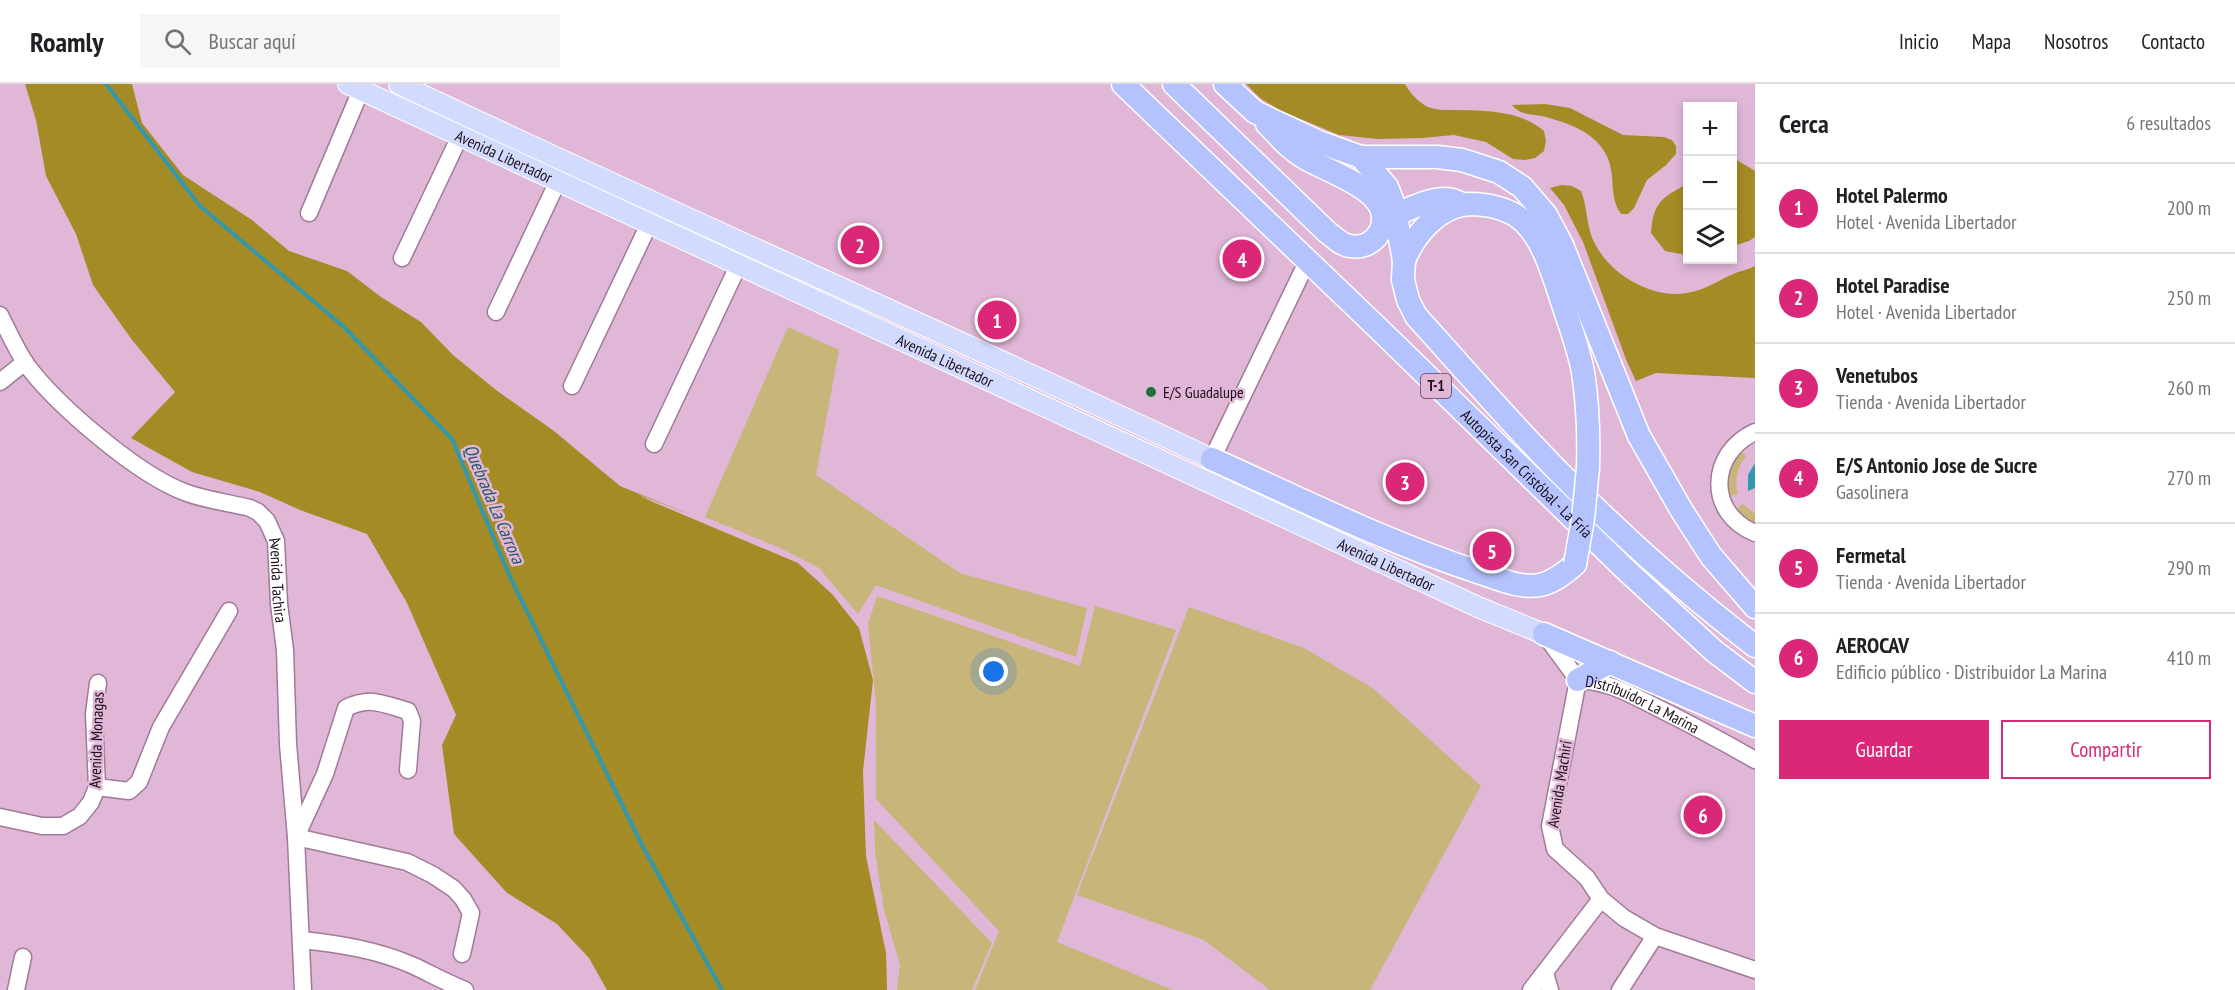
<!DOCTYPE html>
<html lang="es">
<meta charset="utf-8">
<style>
:root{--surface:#fff;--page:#f6f6f6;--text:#202124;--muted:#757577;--line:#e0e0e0;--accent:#db2777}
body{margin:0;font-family:"PT Sans Narrow",sans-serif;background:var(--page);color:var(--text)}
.controls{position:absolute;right:18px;top:18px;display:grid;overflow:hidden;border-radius:0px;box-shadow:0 3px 9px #0003}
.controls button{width:54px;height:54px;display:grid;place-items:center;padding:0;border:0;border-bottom:2px solid var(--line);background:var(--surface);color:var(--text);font:30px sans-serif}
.you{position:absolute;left:994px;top:588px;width:21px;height:21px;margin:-15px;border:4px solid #fff;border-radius:50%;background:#1a73e8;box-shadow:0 0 0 9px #1a73e833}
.badge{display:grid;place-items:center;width:39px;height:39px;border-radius:50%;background:var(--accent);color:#fff;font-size:20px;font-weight:700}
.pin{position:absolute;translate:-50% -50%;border:3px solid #fff;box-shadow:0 2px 6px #0006}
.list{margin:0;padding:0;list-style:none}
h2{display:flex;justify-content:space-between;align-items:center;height:78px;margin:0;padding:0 24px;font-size:26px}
h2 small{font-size:20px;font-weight:400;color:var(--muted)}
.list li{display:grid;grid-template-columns:39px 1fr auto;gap:18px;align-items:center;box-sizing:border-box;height:90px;padding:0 24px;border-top:2px solid var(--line)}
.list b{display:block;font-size:22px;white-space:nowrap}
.list p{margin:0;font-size:20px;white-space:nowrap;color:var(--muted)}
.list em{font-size:20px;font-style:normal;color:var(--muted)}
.actions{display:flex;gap:12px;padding:18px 24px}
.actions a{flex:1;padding:14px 0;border:2px solid var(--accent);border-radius:0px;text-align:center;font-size:21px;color:var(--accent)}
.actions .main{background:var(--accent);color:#fff}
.icon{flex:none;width:33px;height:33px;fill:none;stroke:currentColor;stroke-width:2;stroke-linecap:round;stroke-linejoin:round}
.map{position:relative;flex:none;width:1755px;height:906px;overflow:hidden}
header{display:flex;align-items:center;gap:36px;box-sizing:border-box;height:84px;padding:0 30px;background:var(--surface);border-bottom:2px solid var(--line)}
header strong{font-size:28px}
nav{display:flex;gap:33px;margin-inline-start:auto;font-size:21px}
.search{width:420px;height:54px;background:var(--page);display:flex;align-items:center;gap:15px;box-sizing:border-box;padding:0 21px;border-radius:0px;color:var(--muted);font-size:22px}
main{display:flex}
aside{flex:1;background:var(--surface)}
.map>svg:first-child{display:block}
.green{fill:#c7b57a}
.forest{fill:#a58b26}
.water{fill:#3398ac}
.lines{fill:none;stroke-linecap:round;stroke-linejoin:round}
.stream{stroke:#3398ac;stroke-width:4}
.minor-casing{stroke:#a07a98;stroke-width:19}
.major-casing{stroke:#fff;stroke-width:22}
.highway-casing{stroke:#fff;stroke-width:25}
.minor{stroke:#fff;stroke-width:16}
.major{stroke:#d2dafe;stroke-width:20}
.highway{stroke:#b4c2fd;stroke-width:22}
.highway-bridge-casing{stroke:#fff;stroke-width:25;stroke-linecap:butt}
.highway-bridge{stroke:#b4c2fd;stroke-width:22}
.poi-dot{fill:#1d6f40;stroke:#e0b7d7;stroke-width:2}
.labels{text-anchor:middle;stroke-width:5;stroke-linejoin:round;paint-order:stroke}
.shield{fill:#e0b7d7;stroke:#574153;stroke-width:1.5}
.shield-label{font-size:15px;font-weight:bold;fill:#1c0e1a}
.street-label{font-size:16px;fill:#1c0e1a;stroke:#e0b7d7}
.poi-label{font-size:16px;fill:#1c0e1a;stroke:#e0b7d7;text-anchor:start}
.water-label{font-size:18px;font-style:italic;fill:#215863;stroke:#e0b7d7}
</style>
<header>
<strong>Roamly</strong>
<div class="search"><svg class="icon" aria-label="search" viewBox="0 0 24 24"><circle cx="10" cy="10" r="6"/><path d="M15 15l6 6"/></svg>Buscar aquí</div>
<nav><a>Inicio</a><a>Mapa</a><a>Nosotros</a><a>Contacto</a></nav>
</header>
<main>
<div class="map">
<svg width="1755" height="906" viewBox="0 0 1755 906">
<rect width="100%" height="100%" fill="#e0b7d7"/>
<g class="green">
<path d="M 788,243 L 839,266 L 816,391 L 960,489 L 1087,524 L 1076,573 L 876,501 L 858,530 L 819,484 L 778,463 L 705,433 Z"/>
<path d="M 1738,364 L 1746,372 C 1737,384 1734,396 1738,410 L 1727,413 L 1725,399 Z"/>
<path d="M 1743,420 L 1755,430 L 1755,442 L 1734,427 Z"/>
<path d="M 877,512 L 1080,582 L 1095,522 L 1176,546 L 1057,858 L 1173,906 L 975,906 L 999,847 L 876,715 L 876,620 L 868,540 Z"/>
<path d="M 1189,523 L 1304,564 L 1374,605 L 1481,702 L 1370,906 L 1270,906 L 1204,856 L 1077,811 Z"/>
<path d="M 874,736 L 992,859 L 972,906 L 897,906 L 900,881 L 884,826 L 875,767 Z"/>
</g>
<g class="forest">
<path d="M 25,0 L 132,0 L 142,39 L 183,91 L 252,136 L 289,167 L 347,187 L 381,213 L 421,238 L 453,271 L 496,306 L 554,347 L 620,402 L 696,433 L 637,410 L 653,418 L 798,479 L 832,510 L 859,544 L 873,596 L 863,687 L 866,772 L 886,869 L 887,906 L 607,906 L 589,874 L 557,840 L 507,809 L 454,750 L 442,661 L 456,631 L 407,519 L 367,450 L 300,426 L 260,408 L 192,388 L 131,354 L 175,308 L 132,256 L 93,201 L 76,150 L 46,92 L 36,36 Z"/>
<path d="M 1246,0 L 1405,0 C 1410,9 1418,18 1428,23 C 1438,27 1449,26 1460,26 C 1489,27 1521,27 1544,47 L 1546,57 L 1544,67 L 1535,74 L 1525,76 L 1513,75 L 1486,58 L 1454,51 L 1422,54 L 1378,55 L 1339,51 L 1279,26 L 1260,14 Z"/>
<path d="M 1545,20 L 1570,24 L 1623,51 L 1664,53 L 1672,56 L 1676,62 L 1676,70 L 1666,81 L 1647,96 L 1634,124 L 1628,130 L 1621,130 C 1605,108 1622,83 1596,57 C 1583,44 1563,38 1546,33 C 1533,30 1521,32 1512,21 Z"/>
<path d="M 1732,73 L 1755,87 L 1755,153 L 1749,157 L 1733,162 Z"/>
<path d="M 1687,100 L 1688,171 L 1686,171 L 1665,167 L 1651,149 C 1653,119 1661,114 1687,100 Z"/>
<path d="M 1562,101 L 1572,102 L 1581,107 C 1588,124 1586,144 1595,160 C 1611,191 1652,215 1687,209 C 1706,206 1720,195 1738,188 C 1744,186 1749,185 1755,182 L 1755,294 L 1656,289 L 1636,297 L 1627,278 L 1583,158 L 1564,121 L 1550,104 Z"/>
</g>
<path class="water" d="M 1755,379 L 1755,404 L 1748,407 L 1748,391 Z"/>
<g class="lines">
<path class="stream" d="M 106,0 L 200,122 L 343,242 L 452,355 L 510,493 L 643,763 L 722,906"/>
<g class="minor-casing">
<g id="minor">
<path d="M 309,129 L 361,6"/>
<path d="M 402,174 L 460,52"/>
<path d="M 496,228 L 558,97"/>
<path id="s1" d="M 0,231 C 8,247 16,265 26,280 C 56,321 139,392 187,409 C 207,416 229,419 250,424 L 258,428 L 267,437 L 276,457 L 279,520 L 285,566 L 288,660 L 296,753 L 303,906"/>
<path d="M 0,298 L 25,278"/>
<path d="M 572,302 L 650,138"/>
<path d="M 1755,348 C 1709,369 1706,429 1755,449"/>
<path d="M 654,360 L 739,180"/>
<path d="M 1212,375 L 1307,178"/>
<path d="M 1545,551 L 1578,596"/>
<path id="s2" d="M 1578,596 C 1610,598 1628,609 1656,623 C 1690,640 1722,657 1755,676"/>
<path d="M 408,686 L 412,637 L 408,627 C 383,620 371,612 346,624 L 325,690 L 296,753 L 407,778 L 433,791 L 454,805 L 463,815 L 471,829 L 462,870"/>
<path d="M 97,703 L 129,707 L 139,698 L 161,643 L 229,527"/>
<path d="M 0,733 L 42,742 L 63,742 L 80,732 L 91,718 L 97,703 L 94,630 L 98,599"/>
<path d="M 1601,815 L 1624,834 L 1655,852 L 1755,886"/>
<path d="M 301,856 C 340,860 378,866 414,882 C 431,890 447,899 465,906"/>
<path d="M 1545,889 L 1550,906"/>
<path d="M 16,906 L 23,873"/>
<path d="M 1531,906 L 1601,815 L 1587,794 L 1555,765 L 1550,742 L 1578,596"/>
<path d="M 1620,906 L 1655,852"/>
</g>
</g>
<g class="major-casing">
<g id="major">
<path id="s3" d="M 348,0 L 1478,523 L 1544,550"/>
<path d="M 399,0 C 669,128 942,247 1212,375"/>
</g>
</g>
<g class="highway-casing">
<g id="highway">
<path id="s4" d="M 1123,0 L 1381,247 L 1625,485 L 1714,567 L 1755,598"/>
<path d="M 1174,0 L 1327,148 C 1334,153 1341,161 1350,162 C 1372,166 1389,145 1381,124 C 1371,101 1325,86 1305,74 C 1290,66 1279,52 1267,40"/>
<path d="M 1225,0 L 1255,28 L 1319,58 L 1361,73 L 1437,73 L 1462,76 L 1499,88 L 1522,103 L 1546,131 L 1562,161 L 1639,352 L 1682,427 L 1711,472 L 1755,523"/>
<path d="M 1361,73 L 1387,103 L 1394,121 L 1404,177 L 1403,196 L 1408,216 L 1416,232 C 1465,286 1513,342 1564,393 C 1624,454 1687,510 1755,562"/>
<path d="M 1385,139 C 1399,128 1427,115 1445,115 C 1450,115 1456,117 1460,119"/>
<path d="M 1404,177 C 1414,151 1439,121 1470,120 C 1488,120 1512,125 1525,139 C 1543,157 1551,185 1559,208 C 1567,234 1578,261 1583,288 C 1588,320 1589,351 1588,384"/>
<path d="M 1212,375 C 1299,414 1386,458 1478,488 C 1497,494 1520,505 1540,501 C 1554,498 1565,489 1575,480"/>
<path d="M 1544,550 L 1755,642"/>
<path d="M 1578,596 L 1610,578"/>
</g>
</g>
<use href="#minor" class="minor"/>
<use href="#major" class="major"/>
<use href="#highway" class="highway"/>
<g class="highway-bridge-casing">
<path id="highway-bridge" d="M 1575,480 L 1583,435 L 1588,384"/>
</g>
<use href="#highway-bridge" class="highway-bridge"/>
</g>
<circle class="poi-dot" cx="1151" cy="308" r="6"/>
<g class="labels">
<rect class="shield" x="1421" y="290" width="30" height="24" rx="4.5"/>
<g class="shield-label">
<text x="1436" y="307">T-1</text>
</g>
<g class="street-label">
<text dy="6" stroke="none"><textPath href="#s3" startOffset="172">Avenida Libertador</textPath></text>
<text dy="6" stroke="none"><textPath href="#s3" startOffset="658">Avenida Libertador</textPath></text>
<text dy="6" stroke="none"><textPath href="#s4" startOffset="561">Autopista San Cristóbal - La Fría</textPath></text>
<text dy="6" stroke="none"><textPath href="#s3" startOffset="1144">Avenida Libertador</textPath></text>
<text dy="6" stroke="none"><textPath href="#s1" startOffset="411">Avenida Tachira</textPath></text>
<text dy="6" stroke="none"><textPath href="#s2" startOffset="69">Distribuidor La Marina</textPath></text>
<text transform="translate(96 656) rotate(-88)" y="6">Avenida Monagas</text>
<text transform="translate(1559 700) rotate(-81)" y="6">Avenida Machirí</text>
</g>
<g class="poi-label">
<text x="1163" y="314">E/S Guadalupe</text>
</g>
<g class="water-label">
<text transform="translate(494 420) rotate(67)" y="6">Quebrada La Carrora</text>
</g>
</g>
</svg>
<div class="controls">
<button>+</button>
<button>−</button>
<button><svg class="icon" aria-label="layers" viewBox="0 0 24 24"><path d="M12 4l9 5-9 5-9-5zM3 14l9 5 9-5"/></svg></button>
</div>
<div class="you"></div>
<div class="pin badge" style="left:997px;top:236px">1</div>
<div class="pin badge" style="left:860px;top:161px">2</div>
<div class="pin badge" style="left:1405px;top:398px">3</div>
<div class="pin badge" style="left:1242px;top:175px">4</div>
<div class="pin badge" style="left:1492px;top:467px">5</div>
<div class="pin badge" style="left:1703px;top:731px">6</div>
</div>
<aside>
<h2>Cerca<small>6 resultados</small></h2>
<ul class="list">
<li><span class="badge">1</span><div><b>Hotel Palermo</b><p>Hotel · Avenida Libertador</p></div><em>200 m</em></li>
<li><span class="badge">2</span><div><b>Hotel Paradise</b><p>Hotel · Avenida Libertador</p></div><em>250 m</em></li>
<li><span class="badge">3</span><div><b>Venetubos</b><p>Tienda · Avenida Libertador</p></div><em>260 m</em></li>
<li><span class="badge">4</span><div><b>E/S Antonio Jose de Sucre</b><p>Gasolinera</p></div><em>270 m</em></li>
<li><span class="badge">5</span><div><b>Fermetal</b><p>Tienda · Avenida Libertador</p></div><em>290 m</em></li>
<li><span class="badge">6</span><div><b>AEROCAV</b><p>Edificio público · Distribuidor La Marina</p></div><em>410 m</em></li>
</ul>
<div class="actions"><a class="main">Guardar</a><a>Compartir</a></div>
</aside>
</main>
